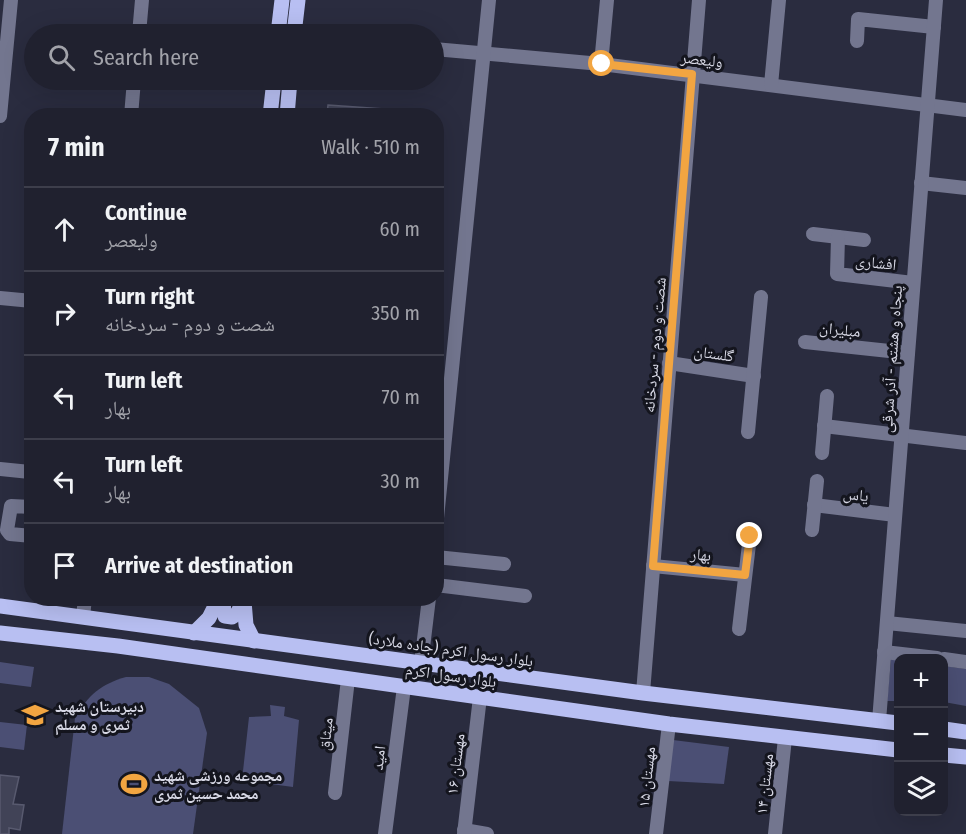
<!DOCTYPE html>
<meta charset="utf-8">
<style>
:root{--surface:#20212f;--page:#2d2e3b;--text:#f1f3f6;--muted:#a2a3aa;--line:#3d3e4b}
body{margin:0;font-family:"Fira Sans Condensed","Noto Naskh Arabic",sans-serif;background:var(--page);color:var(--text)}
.controls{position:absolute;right:18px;bottom:18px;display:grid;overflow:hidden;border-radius:12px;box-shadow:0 6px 24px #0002}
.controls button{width:54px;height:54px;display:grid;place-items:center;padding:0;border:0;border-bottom:2px solid var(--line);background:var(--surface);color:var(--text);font:30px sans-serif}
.stop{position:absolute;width:18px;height:18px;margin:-14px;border:4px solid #f2a541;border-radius:50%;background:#fff}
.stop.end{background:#f2a541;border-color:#fff;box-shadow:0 2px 6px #0008}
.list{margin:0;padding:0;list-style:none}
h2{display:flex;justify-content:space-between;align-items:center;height:78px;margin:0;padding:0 24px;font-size:26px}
h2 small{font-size:20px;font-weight:400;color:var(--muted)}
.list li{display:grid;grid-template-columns:39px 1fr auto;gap:18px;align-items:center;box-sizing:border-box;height:84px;padding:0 24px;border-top:2px solid var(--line)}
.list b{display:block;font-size:22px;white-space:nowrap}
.list p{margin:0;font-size:20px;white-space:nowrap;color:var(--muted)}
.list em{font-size:20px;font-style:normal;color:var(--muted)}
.icon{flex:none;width:33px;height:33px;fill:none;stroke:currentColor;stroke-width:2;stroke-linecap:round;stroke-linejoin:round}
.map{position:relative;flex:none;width:966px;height:834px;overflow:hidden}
.search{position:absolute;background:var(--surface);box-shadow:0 6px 24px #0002;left:24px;top:24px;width:420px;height:66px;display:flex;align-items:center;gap:15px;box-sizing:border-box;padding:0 21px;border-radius:33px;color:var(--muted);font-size:22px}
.panel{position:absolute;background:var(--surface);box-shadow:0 6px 24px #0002;left:24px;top:108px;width:420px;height:498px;border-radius:24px}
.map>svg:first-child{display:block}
.green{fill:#4b4f74}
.building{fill:#414357;stroke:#585a6f;stroke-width:1.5}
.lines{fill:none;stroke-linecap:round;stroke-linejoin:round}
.minor{stroke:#73768f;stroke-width:14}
.major{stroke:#b8bff2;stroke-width:15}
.route{stroke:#f2a541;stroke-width:8}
.labels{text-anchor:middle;stroke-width:6;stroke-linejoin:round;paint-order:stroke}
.street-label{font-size:16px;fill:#d7d8e5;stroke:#14151e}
.poi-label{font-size:16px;font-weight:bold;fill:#d7d8e5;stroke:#14151e;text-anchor:start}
</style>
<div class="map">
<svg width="966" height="834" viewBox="0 0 966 834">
<rect width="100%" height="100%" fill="#2a2c3f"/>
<g class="green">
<path d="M 891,660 L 898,660 L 898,701 L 887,701 Z"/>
<path d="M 0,662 L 34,667 L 31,687 L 0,683 Z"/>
<path d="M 944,666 L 966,669 L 966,706 L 944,702 Z"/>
<path d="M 126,677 L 149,677 L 169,684 L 199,708 L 207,733 L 193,834 L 62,834 L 75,718 C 88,695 101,684 126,677 Z"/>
<path d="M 270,705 L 285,707 L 284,716 L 299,720 L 293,787 L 242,780 L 249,717 L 271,716 Z"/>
<path d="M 0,722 L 27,725 L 24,750 L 0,747 Z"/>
<path d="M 673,740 L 729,747 L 724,784 L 668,781 Z"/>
</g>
<g class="building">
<path d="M 328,105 L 398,110 L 397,116 L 327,116 Z"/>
<path d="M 0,775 L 19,777 L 13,804 L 24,805 L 20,830 L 9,828 L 9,834 L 0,834 Z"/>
</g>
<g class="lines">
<g class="minor">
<path d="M 139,34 L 142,0"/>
<path d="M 857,41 L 858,19 L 934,27"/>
<path d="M 434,49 L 601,64 L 966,110"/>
<path d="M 601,64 L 607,0"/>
<path d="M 771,85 L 779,0"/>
<path d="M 0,116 L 11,0"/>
<path d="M 131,116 L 134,80"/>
<path d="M 921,183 L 966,188"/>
<path d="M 813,234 L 864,240"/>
<path d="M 838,237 L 837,274 L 913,283"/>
<path d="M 0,298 L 32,301"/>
<path d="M 805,342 L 908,353"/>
<path d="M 669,363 L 754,376"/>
<path d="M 824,426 L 966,443"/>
<path d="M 748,432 L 761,297"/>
<path d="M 822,453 L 827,396"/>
<path d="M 0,469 L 30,472"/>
<path d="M 814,505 L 895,515"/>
<path d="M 32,507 L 11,506 L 7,530 L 10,534 L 32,536"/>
<path d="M 436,528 L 489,0"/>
<path d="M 812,530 L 817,481"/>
<path d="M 436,557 L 504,564"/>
<path d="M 653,566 L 745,575"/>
<path d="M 436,585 L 525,596"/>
<path d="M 83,617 L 85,598"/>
<path d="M 887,623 L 966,631"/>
<path d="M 739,629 L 750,536"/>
<path d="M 884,652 L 937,658"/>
<path d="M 944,659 L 966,662"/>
<path d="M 421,664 L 429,598"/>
<path d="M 643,693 L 699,0"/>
<path d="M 879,721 L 936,0"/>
<path d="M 335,793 L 348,679"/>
<path d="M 464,830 L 487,834"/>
<path d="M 385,834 L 404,687"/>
<path d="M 464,834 L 480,697"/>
<path d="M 656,834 L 669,724"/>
<path d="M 775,834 L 785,738"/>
</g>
<g class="major">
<path d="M 278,34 L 282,0"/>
<path d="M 294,34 L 298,0"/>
<path d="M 270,116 L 274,80"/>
<path d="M 287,116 L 290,80"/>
<path d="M 222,598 L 225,616 L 232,617 L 238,613 L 243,598"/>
<path d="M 244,601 L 246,625 L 254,641"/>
<path d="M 0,606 L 643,693 L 898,723"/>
<path d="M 0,633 L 118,646 L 669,724 L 898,750"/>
<path d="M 194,633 L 209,618 L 219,598"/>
<path d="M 944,729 L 966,732"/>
<path d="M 944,755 L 966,757"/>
</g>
</g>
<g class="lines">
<path class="route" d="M 602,64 L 692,74 L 653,566 L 745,575 L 750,536"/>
</g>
<defs>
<g id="school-bare" transform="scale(2.07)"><path d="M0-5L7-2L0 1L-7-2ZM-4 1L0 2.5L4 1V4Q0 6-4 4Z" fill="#f2a541" stroke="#14151e" stroke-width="2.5" paint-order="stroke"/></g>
<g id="stadium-bare" transform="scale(2.07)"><path d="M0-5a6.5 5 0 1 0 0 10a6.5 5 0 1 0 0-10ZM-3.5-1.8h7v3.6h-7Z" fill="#f2a541" stroke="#14151e" stroke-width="2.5" paint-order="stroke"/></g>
</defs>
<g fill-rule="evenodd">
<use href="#school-bare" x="35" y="715"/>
<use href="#stadium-bare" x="134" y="784"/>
</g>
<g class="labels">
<g class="street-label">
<text transform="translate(702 59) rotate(7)" y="6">ولیعصر</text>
<text transform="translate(876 262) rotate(6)" y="6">افشاری</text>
<text transform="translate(840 329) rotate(6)" y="6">مبلیران</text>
<text transform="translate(654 345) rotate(-85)" y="6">شصت و دوم - سردخانه</text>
<text transform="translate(714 353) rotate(8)" y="6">گلستان</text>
<text transform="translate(891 359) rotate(-86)" y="6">پنجاه و هشتم - آذر شرقی</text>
<text transform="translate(856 494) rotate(7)" y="6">یاس</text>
<text transform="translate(701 554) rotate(6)" y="6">بهار</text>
<text transform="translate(451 649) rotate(8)" y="6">بلوار رسول اکرم (جاده ملارد)</text>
<text transform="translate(451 675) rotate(8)" y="6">بلوار رسول اکرم</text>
<text transform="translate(325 734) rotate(-83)" y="6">میثاق</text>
<text transform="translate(378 758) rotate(-83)" y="6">امید</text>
<text transform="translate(455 764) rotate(-83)" y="6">مهستان ۱۶</text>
<text transform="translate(646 777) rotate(-84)" y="6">مهستان ۱۵</text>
<text transform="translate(764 784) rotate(-84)" y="6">مهستان ۱۴</text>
</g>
<g class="poi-label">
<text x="55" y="712">دبیرستان شهید<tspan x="55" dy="18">ثمری و مسلم</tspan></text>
<text x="154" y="781">مجموعه ورزشی شهید<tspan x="154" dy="18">محمد حسین ثمری</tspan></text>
</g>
</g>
</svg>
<div class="controls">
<button>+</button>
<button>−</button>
<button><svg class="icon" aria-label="layers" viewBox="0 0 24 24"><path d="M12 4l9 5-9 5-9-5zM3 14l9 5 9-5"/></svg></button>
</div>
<div class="stop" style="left:602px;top:64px"></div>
<div class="stop end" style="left:750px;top:536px"></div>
<div class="search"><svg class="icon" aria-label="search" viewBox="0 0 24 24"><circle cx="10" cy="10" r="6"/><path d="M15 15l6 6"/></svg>Search here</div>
<section class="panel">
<h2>7 min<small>Walk · 510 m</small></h2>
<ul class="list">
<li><svg class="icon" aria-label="ahead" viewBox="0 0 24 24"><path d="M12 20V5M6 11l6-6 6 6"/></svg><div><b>Continue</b><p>ولیعصر</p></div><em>60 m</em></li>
<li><svg class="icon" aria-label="right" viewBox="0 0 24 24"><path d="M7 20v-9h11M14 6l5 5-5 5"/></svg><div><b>Turn right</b><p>شصت و دوم - سردخانه</p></div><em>350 m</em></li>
<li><svg class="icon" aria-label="left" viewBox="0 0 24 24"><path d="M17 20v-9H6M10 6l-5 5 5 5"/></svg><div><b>Turn left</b><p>بهار</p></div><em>70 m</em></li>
<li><svg class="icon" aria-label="left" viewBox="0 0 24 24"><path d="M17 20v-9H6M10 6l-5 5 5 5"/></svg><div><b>Turn left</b><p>بهار</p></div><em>30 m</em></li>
<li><svg class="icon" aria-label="arrive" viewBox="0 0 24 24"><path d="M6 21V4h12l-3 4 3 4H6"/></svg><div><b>Arrive at destination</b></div></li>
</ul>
</section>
</div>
